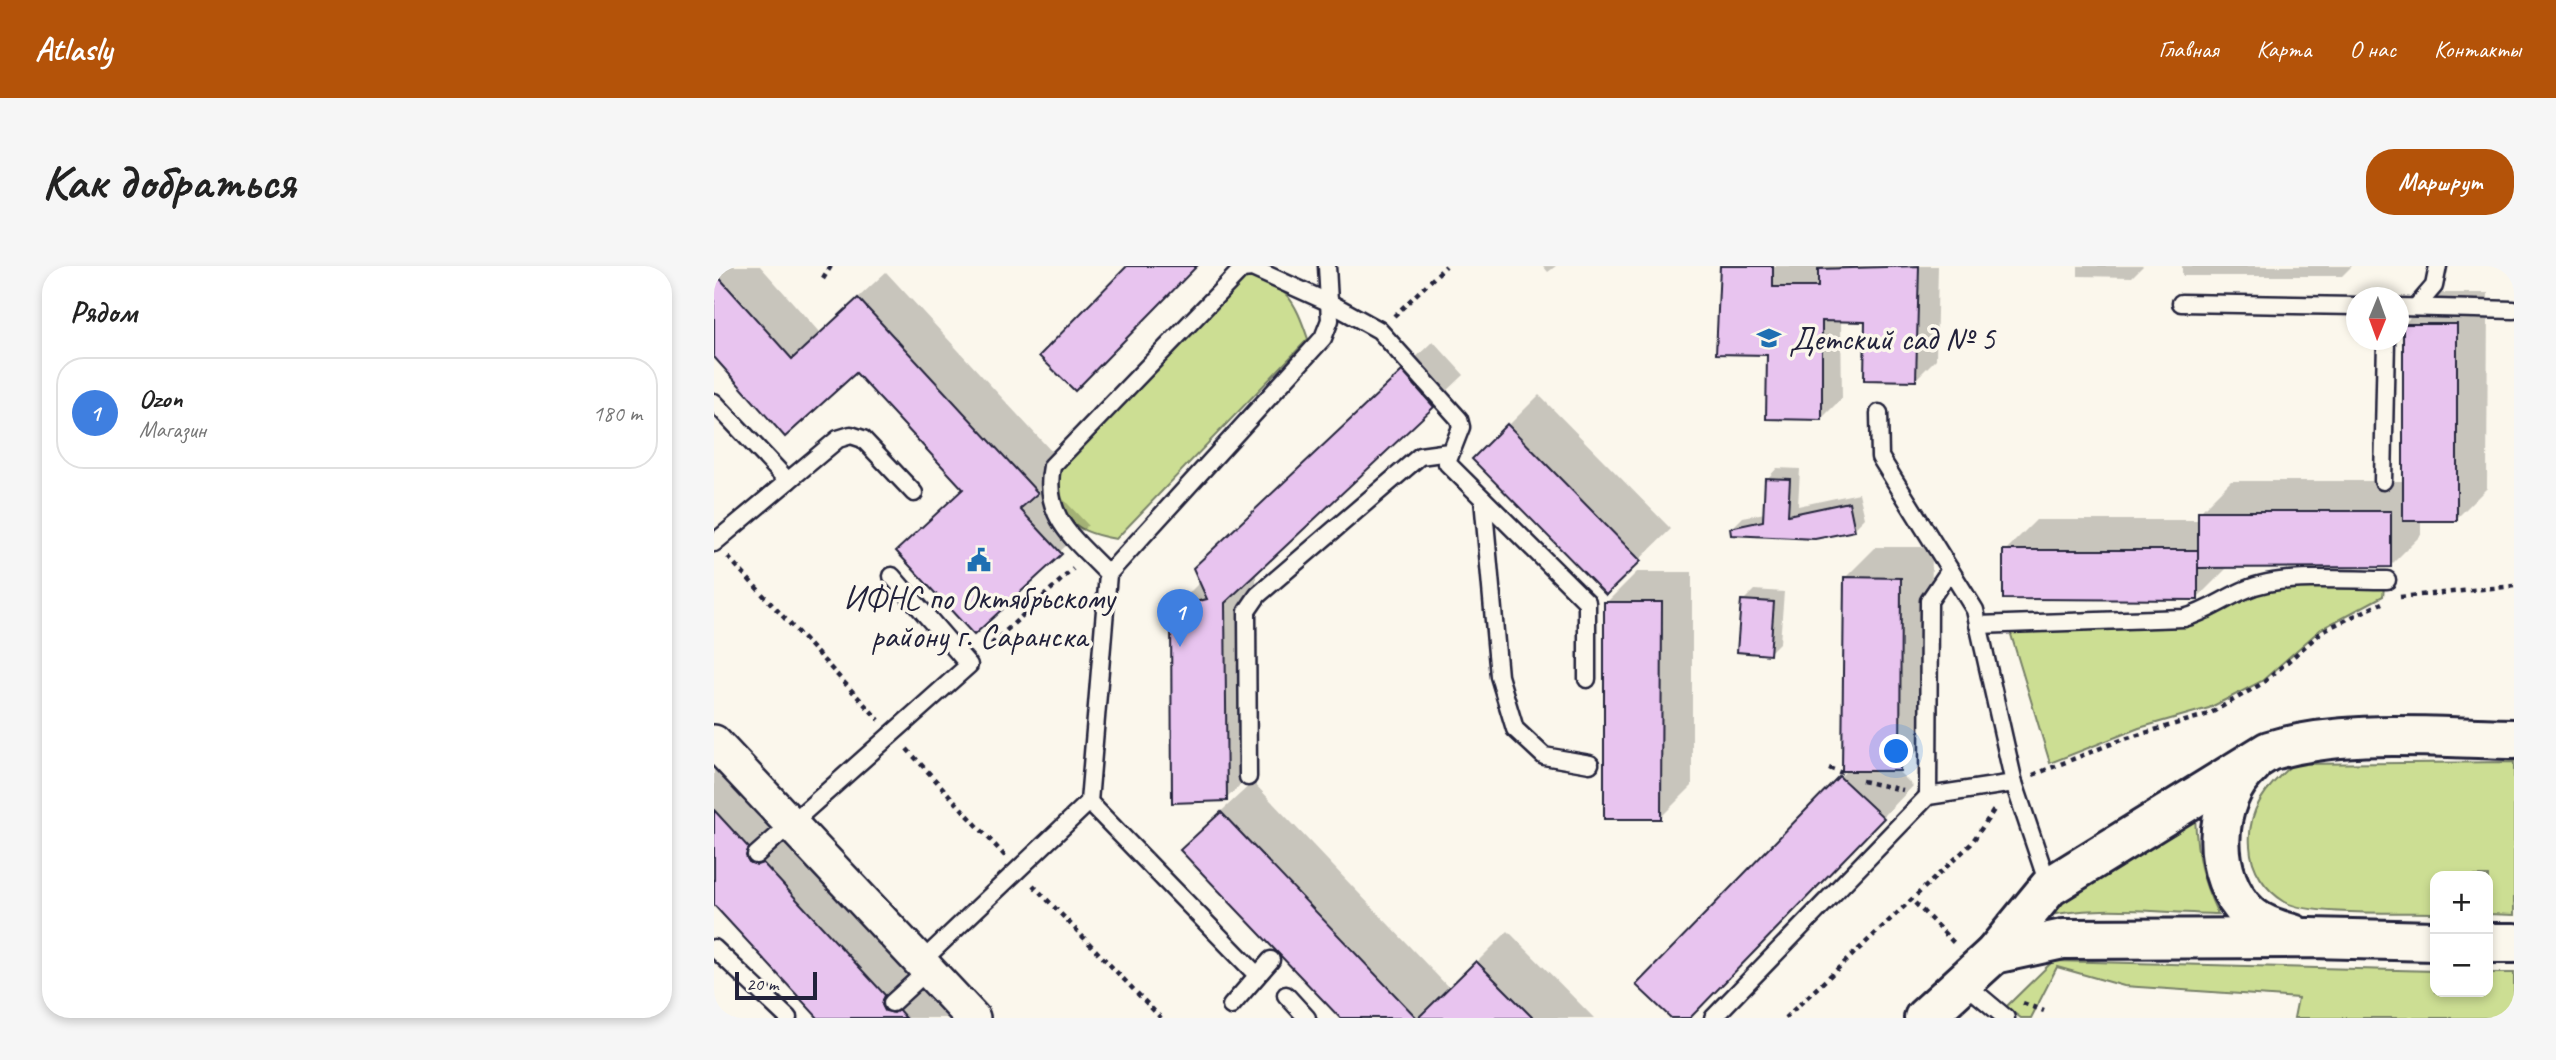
<!DOCTYPE html>
<html lang="ru">
<meta charset="utf-8">
<style>
:root{--surface:#fff;--page:#f6f6f6;--text:#222;--muted:#767676;--line:#e0e0e0;--accent:#b45309}
body{margin:0;font-family:Caveat,sans-serif;background:var(--page);color:var(--text)}
.controls{position:absolute;right:21px;bottom:21px;display:grid;overflow:hidden;border-radius:14px;box-shadow:0 4px 10px #0003}
.controls button{width:63px;height:63px;display:grid;place-items:center;padding:0;border:0;border-bottom:2px solid var(--line);background:var(--surface);color:var(--text);font:35px sans-serif}
.compass{position:absolute;left:1632px;top:21px;width:63px;height:63px;border-radius:50%;background:var(--surface);box-shadow:0 4px 10px #0003;rotate:181deg}
.scale{position:absolute;left:21px;bottom:18px;width:82px;box-sizing:border-box;padding-left:7px;border:4px solid #22223b;border-top:0;font-size:19px;line-height:24px;white-space:nowrap;color:#22223b;-webkit-text-stroke:5px #fbf7ec;paint-order:stroke}
.you{position:absolute;left:1183px;top:486px;width:24px;height:24px;margin:-18px;border:5px solid #fff;border-radius:50%;background:#1a73e8;box-shadow:0 0 0 10px #1a73e833}
.badge{display:grid;place-items:center;width:46px;height:46px;border-radius:50%;background:var(--accent);color:#fff;font-size:23px;font-weight:700}
.pin{position:absolute;translate:-50% -58px;filter:drop-shadow(0 2px 4px #0008)}
.pin::after{content:'';position:absolute;top:37px;width:24px;height:21px;background:inherit;clip-path:polygon(0 0,100% 0,50% 100%)}
.list{margin:0;padding:0;list-style:none}
h2{display:flex;justify-content:space-between;align-items:center;height:91px;margin:0;padding:0 28px;font-size:30px}
h2 small{font-size:23px;font-weight:400;color:var(--muted)}
.list li{display:grid;grid-template-columns:46px 1fr auto;gap:21px;align-items:center;box-sizing:border-box;height:112px;margin:0 14px 14px;padding:0 14px;border:2px solid var(--line);border-radius:28px}
.list b{display:block;font-size:26px;white-space:nowrap}
.list p{margin:0;font-size:23px;white-space:nowrap;color:var(--muted)}
.list em{font-size:23px;font-style:normal;color:var(--muted)}
.map{position:relative;flex:none;width:1800px;height:752px;overflow:hidden;border-radius:28px}
header{display:flex;align-items:center;gap:42px;box-sizing:border-box;height:98px;padding:0 35px;background:var(--accent);color:#fff}
header strong{font-size:33px}
nav{display:flex;gap:38px;margin-inline-start:auto;font-size:24px}
.intro{display:flex;align-items:center;justify-content:space-between;box-sizing:border-box;height:168px;padding:0 42px}
h1{margin:0;font-size:49px}
.button{padding:18px 32px;border-radius:28px;background:var(--accent);color:#fff;font-size:24px;font-weight:700}
main{display:flex;gap:42px;padding:0 42px}
aside{flex:1;background:var(--surface);border-radius:28px;box-shadow:0 4px 10px #0003}
.map>svg:first-child{display:block}
.green{fill:#ccde93;stroke:#778067;stroke-width:2}
.shadow{fill:#0003}
.building{fill:#e8c4ef;stroke:#22223b;stroke-width:2}
.lines{fill:none;stroke-linecap:round;stroke-linejoin:round}
.service-casing{stroke:#22223b;stroke-width:21}
.minor-casing{stroke:#22223b;stroke-width:38}
.tertiary-casing{stroke:#22223b;stroke-width:44}
.path{stroke:#22223b;stroke-width:4.5;stroke-dasharray:5 5;stroke-linecap:butt}
.service{stroke:#fbf7ec;stroke-width:16}
.minor{stroke:#fbf7ec;stroke-width:33}
.tertiary{stroke:#fbf7ec;stroke-width:38}
.labels{text-anchor:middle;stroke-width:7;stroke-linejoin:round;paint-order:stroke}
.poi-label{font-size:33px;fill:#22223b;stroke:#fbf7ec;text-anchor:start}
</style>
<header>
<strong>Atlasly</strong>
<nav><a>Главная</a><a>Карта</a><a>О нас</a><a>Контакты</a></nav>
</header>
<div class="intro"><h1>Как добраться</h1><a class="button">Маршрут</a></div>
<main>
<aside>
<h2>Рядом<small></small></h2>
<ul class="list">
<li><span class="badge" style="background:#3f7fe0">1</span><div><b>Ozon</b><p>Магазин</p></div><em>180 m</em></li>
</ul>
</aside>
<div class="map">
<svg width="1800" height="752" viewBox="0 0 1800 752">
<rect width="100%" height="100%" fill="#fbf7ec"/>
<filter id="ink" filterUnits="userSpaceOnUse"><feTurbulence type="fractalNoise" baseFrequency=".0143" numOctaves="2"/><feDisplacementMap in="SourceGraphic" scale="14" xChannelSelector="R" yChannelSelector="G"/><feConvolveMatrix kernelMatrix="1 2 1 2 8 2 1 2 1" color-interpolation-filters="sRGB"/></filter>
<g filter="url(#ink)">
<g class="green">
<path d="M 531,8 C 573,20 580,32 594,73 L 402,273 C 351,264 348,250 344,202 Z"/>
<path d="M 1559,321 L 1670,321 L 1669,330 L 1607,363 L 1548,415 L 1519,430 L 1495,442 L 1425,462 L 1336,497 L 1295,362 L 1473,358 L 1497,352 L 1519,332 Z"/>
<path d="M 1800,496 L 1800,649 L 1774,648 L 1774,610 L 1721,610 L 1721,647 C 1690,646 1595,650 1571,636 C 1551,624 1537,603 1536,580 C 1533,544 1552,521 1579,498 Z"/>
<path d="M 1481,551 C 1483,591 1487,612 1504,648 C 1445,647 1380,637 1322,652 Z"/>
<path d="M 1339,695 L 1721,705 L 1721,726 L 1774,726 L 1774,707 L 1800,707 L 1800,752 L 1580,752 L 1584,732 L 1410,720 L 1343,701 L 1317,752 L 1307,752 L 1292,741 Z"/>
</g>
<g class="shadow">
<path d="M 0,0 L 46,0 L 106,67 L 172,6 L 350,199 L 333,216 L 374,259 L 260,367 L 250,222 L 142,105 L 0,89 Z"/>
<path d="M 829,0 L 842,0 L 834,6 Z"/>
<path d="M 1007,0 L 1224,0 L 1222,93 L 1202,113 L 1152,54 L 1127,54 L 1128,132 L 1108,152 L 1054,87 Z"/>
<path d="M 1364,0 L 1429,0 L 1418,11 L 1364,10 Z"/>
<path d="M 1468,0 L 1638,0 L 1628,10 L 1468,10 Z"/>
<path d="M 1721,27 L 1774,27 L 1773,222 L 1742,253 L 1707,253 L 1707,269 L 1676,300 L 1515,300 L 1483,332 L 1291,285 L 1322,254 L 1486,254 L 1486,246 L 1517,215 L 1690,215 L 1690,58 Z"/>
<path d="M 719,75 L 750,109 L 542,306 L 543,502 L 512,533 L 459,343 L 487,315 L 510,276 Z"/>
<path d="M 825,129 L 957,263 L 892,326 L 761,193 Z"/>
<path d="M 1063,202 L 1086,203 L 1084,240 L 1145,227 L 1151,252 L 1140,263 L 1018,262 L 1029,251 L 1051,247 L 1053,213 Z"/>
<path d="M 1162,281 L 1218,281 L 1216,473 L 1184,505 L 1199,520 L 998,728 L 925,719 L 1134,503 L 1131,312 Z"/>
<path d="M 923,306 L 978,306 L 978,520 L 947,551 L 892,337 Z"/>
<path d="M 1040,324 L 1070,326 L 1066,376 L 1055,387 L 1029,335 Z"/>
<path d="M 0,480 L 252,752 L 106,752 L 0,636 Z"/>
<path d="M 539,516 L 736,723 L 794,665 L 880,752 L 629,752 L 499,553 Z"/>
</g>
<g class="building">
<path d="M 413,0 L 483,0 L 361,125 L 325,90 Z"/>
<path d="M 1006,0 L 1059,0 L 1059,21 L 1104,21 L 1104,3 L 1205,0 L 1202,115 L 1150,114 L 1151,56 L 1108,55 L 1108,154 L 1052,153 L 1053,89 L 1002,88 Z"/>
<path d="M 0,6 L 78,93 L 144,32 L 324,227 L 306,243 L 348,288 L 260,369 L 182,285 L 249,223 L 142,107 L 71,171 L 0,91 Z"/>
<rect x="1689" y="58" width="54" height="197"/>
<path d="M 688,105 L 720,141 L 511,337 L 513,535 L 458,537 L 457,342 L 493,333 L 479,302 Z"/>
<path d="M 793,158 L 927,295 L 892,329 L 758,193 Z"/>
<path d="M 1051,212 L 1076,213 L 1074,249 L 1135,236 L 1141,265 L 1101,273 L 1017,269 L 1016,262 L 1049,255 Z"/>
<path d="M 1484,245 L 1677,245 L 1677,301 L 1484,302 Z"/>
<path d="M 1289,284 L 1484,284 L 1484,334 L 1289,333 Z"/>
<path d="M 1130,311 L 1187,312 L 1186,505 L 1128,505 Z"/>
<path d="M 1027,334 L 1060,336 L 1056,389 L 1023,386 Z"/>
<path d="M 890,336 L 948,336 L 947,553 L 890,553 Z"/>
<path d="M 1125,510 L 1170,552 L 976,752 L 957,752 L 922,719 Z"/>
<path d="M 0,544 L 35,582 L 32,590 L 35,596 L 43,599 L 49,597 L 171,729 L 168,739 L 171,745 L 180,747 L 185,744 L 192,752 L 104,752 L 0,639 Z"/>
<path d="M 507,546 L 703,752 L 626,752 L 563,686 L 466,584 Z"/>
<path d="M 762,695 L 819,752 L 704,752 Z"/>
</g>
<g class="lines">
<g class="service-casing">
<g id="service">
<path d="M 1467,37 L 1643,40"/>
<path d="M 1685,41 L 1800,44"/>
<path d="M 1702,41 L 1720,20 L 1724,0"/>
<path d="M 0,136 L 74,215"/>
<path d="M 1165,147 L 1166,191 L 1261,344 L 1300,517 L 1335,621"/>
<path d="M 1669,215 L 1672,74"/>
<path d="M 769,233 L 785,410 L 801,463 L 830,490 L 876,498"/>
<path d="M 0,277 L 124,173 L 137,169 L 149,173 L 200,227"/>
<path d="M 394,308 C 361,273 328,252 338,200 L 528,3 L 538,2 L 616,37 L 665,64 L 745,153 L 747,161 L 733,197 L 873,336 L 873,413"/>
<path d="M 1264,359 L 1470,352 C 1500,344 1521,323 1553,317 C 1587,310 1637,314 1673,314"/>
<path d="M 534,511 L 533,345 L 544,329 L 706,190 L 735,186"/>
<path d="M 1214,530 L 1215,335 L 1236,304"/>
<path d="M 375,536 L 542,708"/>
<path d="M 42,589 L 255,399 L 178,310"/>
<path d="M 0,682 L 74,752"/>
<path d="M 207,696 L 375,536 L 394,308 L 609,72 L 616,54 L 613,0"/>
<path d="M 1249,716 L 1292,752"/>
<path d="M 572,729 L 593,752"/>
<path d="M 178,737 L 214,704"/>
<path d="M 517,740 L 557,694"/>
<path d="M 999,752 L 1214,530 L 1300,517"/>
</g>
</g>
<g class="minor-casing">
<path id="minor" d="M 0,476 L 259,752"/>
</g>
<g class="tertiary-casing">
<g id="tertiary">
<path d="M 1537,500 C 1497,536 1496,611 1535,648 C 1547,659 1564,664 1579,668"/>
<path d="M 1774,677 L 1800,677"/>
<path d="M 1280,688 L 1349,673 L 1597,672 L 1721,675"/>
<path d="M 1210,752 L 1280,688 L 1335,621 L 1555,485 C 1633,462 1719,472 1800,473"/>
</g>
</g>
<g class="path">
<path d="M 109,13 L 117,0"/>
<path d="M 680,50 L 732,0"/>
<path d="M 14,291 L 165,454"/>
<path d="M 1686,331 L 1800,320"/>
<path d="M 270,385 L 359,303"/>
<path d="M 193,483 L 291,590"/>
<path d="M 1115,502 L 1128,507"/>
<path d="M 1319,509 L 1407,474 L 1495,448 L 1549,417 L 1610,364 L 1668,337"/>
<path d="M 1148,515 L 1189,524"/>
<path d="M 319,619 L 447,752"/>
<path d="M 1201,637 L 1242,679"/>
<path d="M 1309,737 L 1330,745"/>
<path d="M 1071,752 L 1257,578 L 1282,541"/>
</g>
<use href="#service" class="service"/>
<use href="#minor" class="minor"/>
<use href="#tertiary" class="tertiary"/>
</g>
</g>
<defs>
<g id="school-bare" transform="scale(1.89)"><path d="M0-5L7-2L0 1L-7-2ZM-4 1L0 2.5L4 1V4Q0 6-4 4Z" fill="#1f6fb2" stroke="#fbf7ec" stroke-width="2.5" paint-order="stroke"/></g>
<g id="civic-bare" transform="scale(1.89)"><path d="M-.6-6.5H3V-4.5H.6V-3L4-1V1h2V6H-6V1h2V-1L-.6-3ZM-1.2 2.5V6h2.4V2.5Z" fill="#1f6fb2" stroke="#fbf7ec" stroke-width="2.5" paint-order="stroke"/></g>
</defs>
<g fill-rule="evenodd">
<use href="#school-bare" x="1055" y="72"/>
<use href="#civic-bare" x="265" y="294"/>
</g>
<g class="labels">
<g class="poi-label">
<text x="1075" y="84">Детский сад № 5</text>
<text x="265" y="343" text-anchor="middle">ИФНС по Октябрьскому<tspan x="265" dy="38">району г. Саранска</tspan></text>
</g>
</g>
</svg>
<div class="controls">
<button>+</button>
<button>−</button>
</div>
<svg class="compass" viewBox="-18 -18 36 36"><path d="M0-13l5 13h-10z" fill="#e53935"/><path d="M0 13l5-13h-10z" fill="#767676"/></svg>
<div class="scale">20 m</div>
<div class="you"></div>
<div class="pin badge" style="left:466px;top:381px;background:#3f7fe0">1</div>
</div>
</main>
